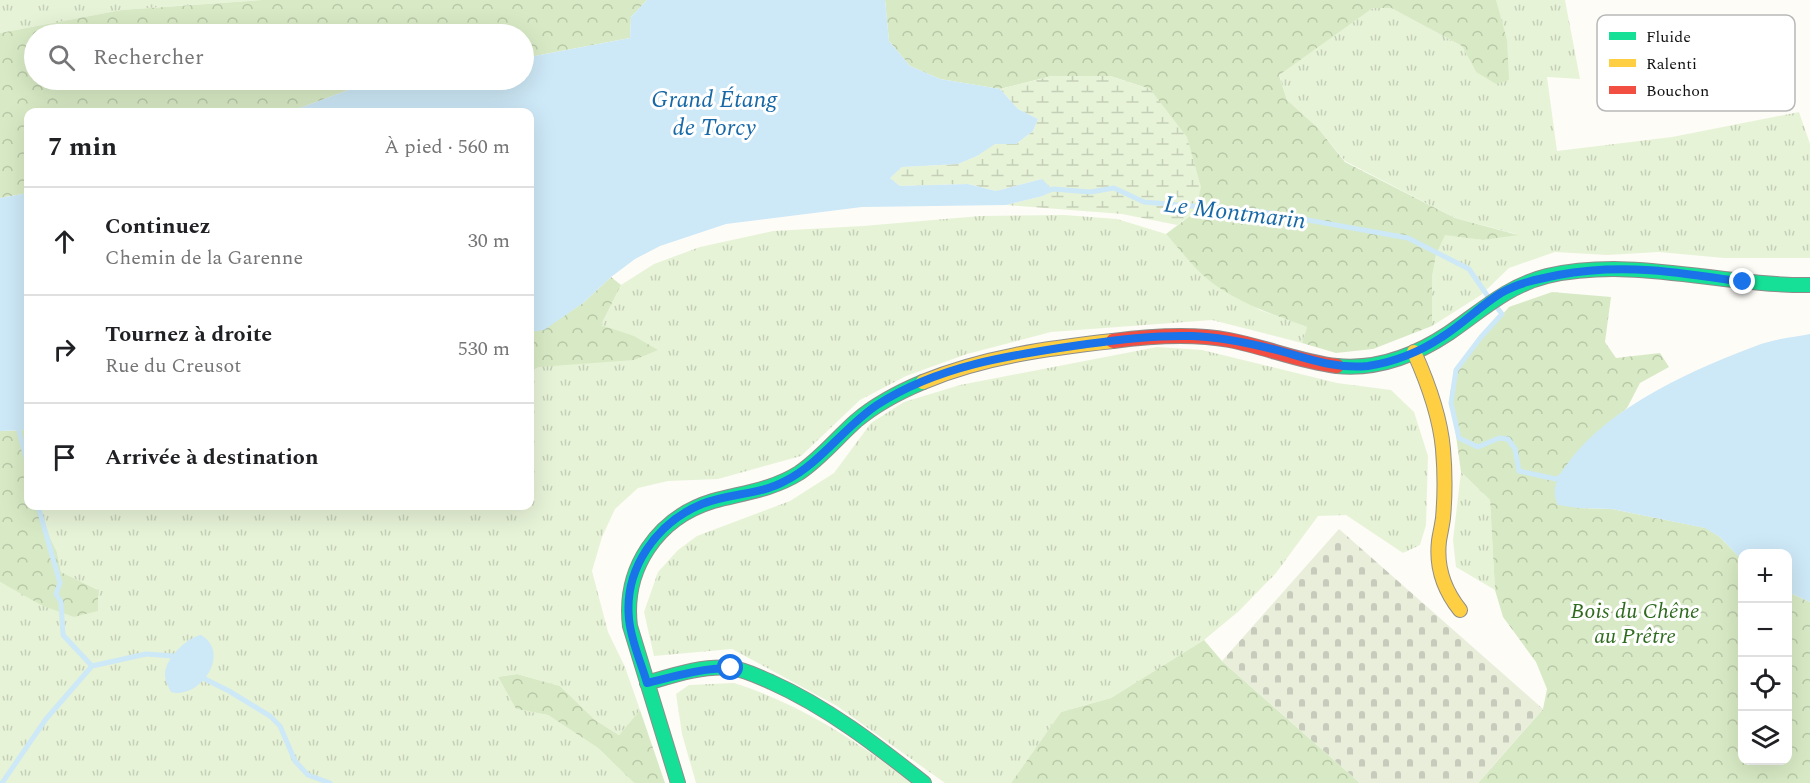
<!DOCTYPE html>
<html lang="fr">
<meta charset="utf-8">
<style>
:root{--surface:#fff;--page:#f6f6f6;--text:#202124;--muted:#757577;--line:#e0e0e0}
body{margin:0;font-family:Spectral,serif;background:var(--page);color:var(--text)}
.controls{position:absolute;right:18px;bottom:18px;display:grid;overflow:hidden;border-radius:12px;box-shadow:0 6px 24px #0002}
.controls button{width:54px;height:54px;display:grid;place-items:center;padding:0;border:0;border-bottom:2px solid var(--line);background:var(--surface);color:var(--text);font:30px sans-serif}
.stop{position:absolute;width:18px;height:18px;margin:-14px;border:4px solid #1a73e8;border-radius:50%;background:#fff}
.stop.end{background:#1a73e8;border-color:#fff;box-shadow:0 2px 6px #0008}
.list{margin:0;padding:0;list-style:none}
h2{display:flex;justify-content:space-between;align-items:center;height:78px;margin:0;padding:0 24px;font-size:26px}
h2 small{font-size:20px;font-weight:400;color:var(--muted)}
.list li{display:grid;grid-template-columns:39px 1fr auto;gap:18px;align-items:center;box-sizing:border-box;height:108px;padding:0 24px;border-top:2px solid var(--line)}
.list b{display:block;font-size:22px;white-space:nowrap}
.list p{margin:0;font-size:20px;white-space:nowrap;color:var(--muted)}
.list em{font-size:20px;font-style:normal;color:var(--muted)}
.icon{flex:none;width:33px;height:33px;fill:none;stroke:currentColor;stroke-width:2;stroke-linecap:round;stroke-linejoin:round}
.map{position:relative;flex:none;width:1810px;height:783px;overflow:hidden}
.search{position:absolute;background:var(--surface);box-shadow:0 6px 24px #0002;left:24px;top:24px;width:510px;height:66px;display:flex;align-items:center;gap:15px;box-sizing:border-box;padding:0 21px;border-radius:33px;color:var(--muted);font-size:22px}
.panel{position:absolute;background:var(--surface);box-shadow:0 6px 24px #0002;left:24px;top:108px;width:510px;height:402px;border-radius:12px}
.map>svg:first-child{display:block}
.grass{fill:url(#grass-tufts)}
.forest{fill:url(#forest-crowns)}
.wetland{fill:url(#wetland-marsh)}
.cemetery{fill:url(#cemetery-stones)}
.water{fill:#cde8f7}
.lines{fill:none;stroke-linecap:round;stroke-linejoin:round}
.stream{stroke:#cde8f7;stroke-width:5}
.fast-casing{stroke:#8e8d8b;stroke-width:16}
.slow-casing{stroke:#8e8d8b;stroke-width:16}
.jam-casing{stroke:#8e8d8b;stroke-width:16}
.fast{stroke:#16e098;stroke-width:14}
.slow{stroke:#ffcf43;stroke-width:14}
.jam{stroke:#f24e42;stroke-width:14}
.route{stroke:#1a73e8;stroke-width:8}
.labels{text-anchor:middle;stroke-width:6;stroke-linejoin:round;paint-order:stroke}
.park-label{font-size:22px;font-style:italic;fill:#2f6b1f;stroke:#fff}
.water-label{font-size:24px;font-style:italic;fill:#1768a6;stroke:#fff}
.key{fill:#fff;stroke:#b8b8b8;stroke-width:1.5}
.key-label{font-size:16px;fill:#111}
</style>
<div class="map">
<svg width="1810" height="783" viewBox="0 0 1810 783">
<defs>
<pattern id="grass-tufts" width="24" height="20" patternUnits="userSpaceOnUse" patternTransform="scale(1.5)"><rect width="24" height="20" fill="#e7f3d7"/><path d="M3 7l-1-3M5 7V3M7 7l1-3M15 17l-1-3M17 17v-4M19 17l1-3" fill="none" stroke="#c5cfb8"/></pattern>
<pattern id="forest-crowns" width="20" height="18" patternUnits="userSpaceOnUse" patternTransform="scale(1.5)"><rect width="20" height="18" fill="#d8eac5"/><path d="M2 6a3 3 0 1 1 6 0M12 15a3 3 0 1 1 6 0" fill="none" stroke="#b8c8a8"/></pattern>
<pattern id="wetland-marsh" width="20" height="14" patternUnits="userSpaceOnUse" patternTransform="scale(1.5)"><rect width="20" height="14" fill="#e7f3d7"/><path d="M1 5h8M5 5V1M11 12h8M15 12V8" fill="none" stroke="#c5cfb8"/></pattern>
<pattern id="cemetery-stones" width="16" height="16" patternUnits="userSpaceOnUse" patternTransform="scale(1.5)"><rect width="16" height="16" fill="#e9eedb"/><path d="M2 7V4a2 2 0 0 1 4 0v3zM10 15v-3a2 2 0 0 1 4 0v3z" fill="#c7cbbb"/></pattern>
</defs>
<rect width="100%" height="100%" fill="#fdfcf7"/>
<g class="grass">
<path d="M 0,0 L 262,0 L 121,10 L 0,33 Z"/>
<path d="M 1496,0 L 1565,0 L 1580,79 L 1547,77 L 1557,151 L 1672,137 L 1799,112 L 1810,144 L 1810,258 L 1724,258 L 1659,252 L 1607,255 L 1555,252 L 1509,268 L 1481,295 L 1432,326 L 1432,277 L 1436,255 L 1445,234 L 1483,240 L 1516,234 L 1455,218 L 1345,161 L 1318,128 L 1287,100 L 1279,74 L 1373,8 L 1391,8 L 1462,46 L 1476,72 Z"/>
<path d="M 1064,215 L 1117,219 L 1166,234 L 1192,264 L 1260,310 L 1307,327 L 1302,343 L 1212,320 L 1051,332 L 967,354 L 906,376 L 860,400 L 801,456 L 718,479 L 668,481 L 638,488 L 615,509 L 602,537 L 592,571 L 608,632 L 625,667 L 640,710 L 619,735 L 595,720 L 560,686 L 517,674 L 498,677 L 516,709 L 548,715 L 598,748 L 634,783 L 0,783 L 0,582 L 19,592 L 98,590 L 61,572 L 57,552 L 41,519 L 39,506 L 530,506 L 530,371 L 617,331 L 601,325 L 621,285 L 654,264 L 700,247 L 773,231 L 863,226 L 980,216 Z"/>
<path d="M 1157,347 L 1202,350 L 1337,383 L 1391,390 L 1414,412 L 1428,456 L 1426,525 L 1420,545 L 1403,553 L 1346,515 L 1318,516 L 1276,573 L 1239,611 L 1204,640 L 1111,698 L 1061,712 L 1011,783 L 945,783 L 837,706 L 732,649 L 654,656 L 644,612 L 658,572 L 678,550 L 697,536 L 790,501 L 834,473 L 871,423 L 904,402 L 960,385 Z"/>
<path d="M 1461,472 L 1490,500 L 1495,590 L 1456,567 L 1453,540 Z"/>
<path d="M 734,683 C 798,703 858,741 911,783 L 696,783 L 682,734 L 676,694 L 689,685 Z"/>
</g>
<g class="forest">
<path d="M 262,0 L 647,0 L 631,17 L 630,38 L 524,58 L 524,34 L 34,34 L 34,80 L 400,80 L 354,88 L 289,112 L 28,112 L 28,193 L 0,198 L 0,33 L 121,10 Z"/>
<path d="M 885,0 L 1496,0 L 1507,40 L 1509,80 L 1496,84 L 1476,72 L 1462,46 L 1391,8 L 1373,8 L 1279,75 L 1287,100 L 1318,128 L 1345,162 L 1455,218 L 1518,235 L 1483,240 L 1445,235 L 1436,255 L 1432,277 L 1432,326 L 1373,349 L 1336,353 L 1302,343 L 1307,327 C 1276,316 1245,305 1218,287 C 1197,273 1182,252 1166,234 L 1195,212 L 1150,89 L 1110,76 L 1052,76 L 1000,89 L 940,79 L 910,66 L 889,41 Z"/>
<path d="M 611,277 L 621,285 L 601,325 L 634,336 L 658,350 L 634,360 L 539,367 L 530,371 L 530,332 L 544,329 L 583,303 Z"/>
<path d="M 1552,292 L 1611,297 L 1605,342 L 1616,358 L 1660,353 L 1669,367 L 1640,383 L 1627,408 L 1610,422 L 1578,508 L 1612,509 L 1706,528 L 1720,537 L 1742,560 L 1742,760 L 1788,760 L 1788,592 L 1810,602 L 1810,783 L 1478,783 L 1543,709 L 1547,689 L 1536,662 L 1503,617 L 1495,590 L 1490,500 L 1461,472 L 1450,392 L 1462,360 L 1509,307 Z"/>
<path d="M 28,430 L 28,506 L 39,506 L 41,519 L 57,552 L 61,572 L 98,590 L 98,611 L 74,617 L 43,606 L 0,582 L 0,431 Z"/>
<path d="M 1204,640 L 1222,661 L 1360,783 L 1011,783 L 1061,712 L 1111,698 Z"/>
<path d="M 517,674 L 560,686 L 595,720 L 619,735 L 640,710 L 665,783 L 634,783 L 598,748 L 548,715 L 516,709 L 498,677 Z"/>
</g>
<path class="wetland" d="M 1052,76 L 1110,76 L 1150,89 L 1187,137 L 1201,187 L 1195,212 L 1177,225 L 1122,214 L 1006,205 L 1043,196 L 1042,179 L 996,191 L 968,184 L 900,186 L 890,178 L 902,167 L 958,164 L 977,156 L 995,143 L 1016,144 L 1033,131 L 1038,119 L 1018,109 L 1000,89 Z"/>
<path class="cemetery" d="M 1339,529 L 1543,709 L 1478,783 L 1360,783 L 1222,661 Z"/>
<g class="water">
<path d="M 647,0 L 885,0 L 889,41 L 910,66 L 940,79 L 1000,89 L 1018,109 L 1038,119 L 1033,131 L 1016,144 L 995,144 L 977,156 L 958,164 L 902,167 L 890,178 L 900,186 L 968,184 L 996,191 L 1042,179 L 1051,188 L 1043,196 L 1006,205 L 862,207 L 726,224 L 660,246 L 635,259 L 611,277 L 583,303 L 544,330 L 530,332 L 530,112 L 289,112 L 354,88 L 400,80 L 524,80 L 524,58 L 630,38 L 631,17 Z"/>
<path d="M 28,193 L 28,430 L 0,431 L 0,198 Z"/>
<path d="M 1810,334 L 1810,602 L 1788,592 L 1788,554 L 1742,554 L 1742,560 L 1720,537 L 1705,528 L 1612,509 L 1578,508 L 1558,505 C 1550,489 1558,476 1568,463 C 1609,406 1696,368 1761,344 C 1776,339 1794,337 1810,334 Z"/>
<path d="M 201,635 C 232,653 200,700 171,692 C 167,684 163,677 166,668 C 170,655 188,637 201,635 Z"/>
</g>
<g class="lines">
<g class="stream">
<path d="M 1045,192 L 1053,189 L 1090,192 L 1114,188 L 1144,202 L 1263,212 L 1408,238 L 1469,269 L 1489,298"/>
<path d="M 1495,305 L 1502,314 L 1481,337 L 1456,370 L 1451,403 L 1459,438 L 1478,447 L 1499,438 L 1508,439 L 1515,449 L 1519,471 L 1556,479 L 1562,476"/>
<path d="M 18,427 L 28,466"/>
<path d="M 38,506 L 60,583 L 56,594 L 61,602 L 63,635 L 92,666"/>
<path d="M 199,676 L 229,691 L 270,716 L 280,726 L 295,761 L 308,775 L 330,783"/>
<path d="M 2,783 L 46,719 L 92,666 L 146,654 L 173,656 L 177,659"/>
</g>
<g class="fast-casing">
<g id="fast">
<path d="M 1337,366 C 1378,370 1416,355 1449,333 C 1481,311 1507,286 1547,276 C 1635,256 1721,286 1810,285"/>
<path d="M 647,683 C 674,675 704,665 732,668 C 746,670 759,677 771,682 C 827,707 876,745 924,783"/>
<path d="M 678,783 L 630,626 C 623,569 657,518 713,501 C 742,493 772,490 799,473 C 820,459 837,438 856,421 C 876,404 899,392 923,382"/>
</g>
</g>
<g class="slow-casing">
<g id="slow">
<path d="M 1414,352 C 1428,383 1440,415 1443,449 C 1445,472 1445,496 1443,518 C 1442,526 1440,534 1439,541 C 1436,567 1444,590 1460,610"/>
<path d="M 923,382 C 983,357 1049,348 1113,341"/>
</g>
</g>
<g class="jam-casing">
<path id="jam" d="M 1113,341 C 1151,336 1191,333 1229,340 C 1266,347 1300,362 1337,366"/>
</g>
<use href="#fast" class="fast"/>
<use href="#slow" class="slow"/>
<use href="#jam" class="jam"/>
</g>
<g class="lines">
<path class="route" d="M 731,668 C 702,668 675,676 647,683 C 641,662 631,641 629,619 C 624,569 656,523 702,504 C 729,493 760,495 785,481 C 821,463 844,427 877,405 C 937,366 1010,355 1080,345 C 1117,340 1154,335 1192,336 C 1223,337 1254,344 1284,352 C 1312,360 1338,369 1368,366 C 1394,362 1421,351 1442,337 C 1463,324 1480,306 1501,293 C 1518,283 1538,279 1558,275 C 1622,263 1679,272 1743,282"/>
</g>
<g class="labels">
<g class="park-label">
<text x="1635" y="618">Bois du Chêne<tspan x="1635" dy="25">au Prêtre</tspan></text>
</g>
<g class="water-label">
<text x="714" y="107">Grand Étang<tspan x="714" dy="28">de Torcy</tspan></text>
<text transform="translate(1235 212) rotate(7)" y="8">Le Montmarin</text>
</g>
</g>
<rect x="1597" y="15" width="198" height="96" rx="9" class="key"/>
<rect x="1609" y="32" width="27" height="8" fill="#16e098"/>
<rect x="1609" y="59" width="27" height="8" fill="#ffcf43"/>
<rect x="1609" y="86" width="27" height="8" fill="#f24e42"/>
<g class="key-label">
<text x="1646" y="42">Fluide</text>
<text x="1646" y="69">Ralenti</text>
<text x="1646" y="96">Bouchon</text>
</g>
</svg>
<div class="controls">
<button>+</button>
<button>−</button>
<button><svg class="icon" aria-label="locate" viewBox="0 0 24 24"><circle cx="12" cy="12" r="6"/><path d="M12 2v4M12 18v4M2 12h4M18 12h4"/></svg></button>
<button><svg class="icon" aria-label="layers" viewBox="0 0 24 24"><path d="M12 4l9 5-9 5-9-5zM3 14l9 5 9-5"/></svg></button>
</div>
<div class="stop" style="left:731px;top:668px"></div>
<div class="stop end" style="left:1743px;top:282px"></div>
<div class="search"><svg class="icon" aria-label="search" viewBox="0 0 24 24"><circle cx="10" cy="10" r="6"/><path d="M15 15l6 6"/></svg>Rechercher</div>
<section class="panel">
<h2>7 min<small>À pied · 560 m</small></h2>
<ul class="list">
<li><svg class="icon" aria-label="ahead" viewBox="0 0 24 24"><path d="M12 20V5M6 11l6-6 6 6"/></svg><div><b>Continuez</b><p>Chemin de la Garenne</p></div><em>30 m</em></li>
<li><svg class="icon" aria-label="right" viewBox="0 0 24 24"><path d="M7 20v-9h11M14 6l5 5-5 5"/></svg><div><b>Tournez à droite</b><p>Rue du Creusot</p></div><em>530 m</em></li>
<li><svg class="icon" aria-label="arrive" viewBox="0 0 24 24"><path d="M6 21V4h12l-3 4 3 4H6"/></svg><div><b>Arrivée à destination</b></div></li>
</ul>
</section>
</div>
